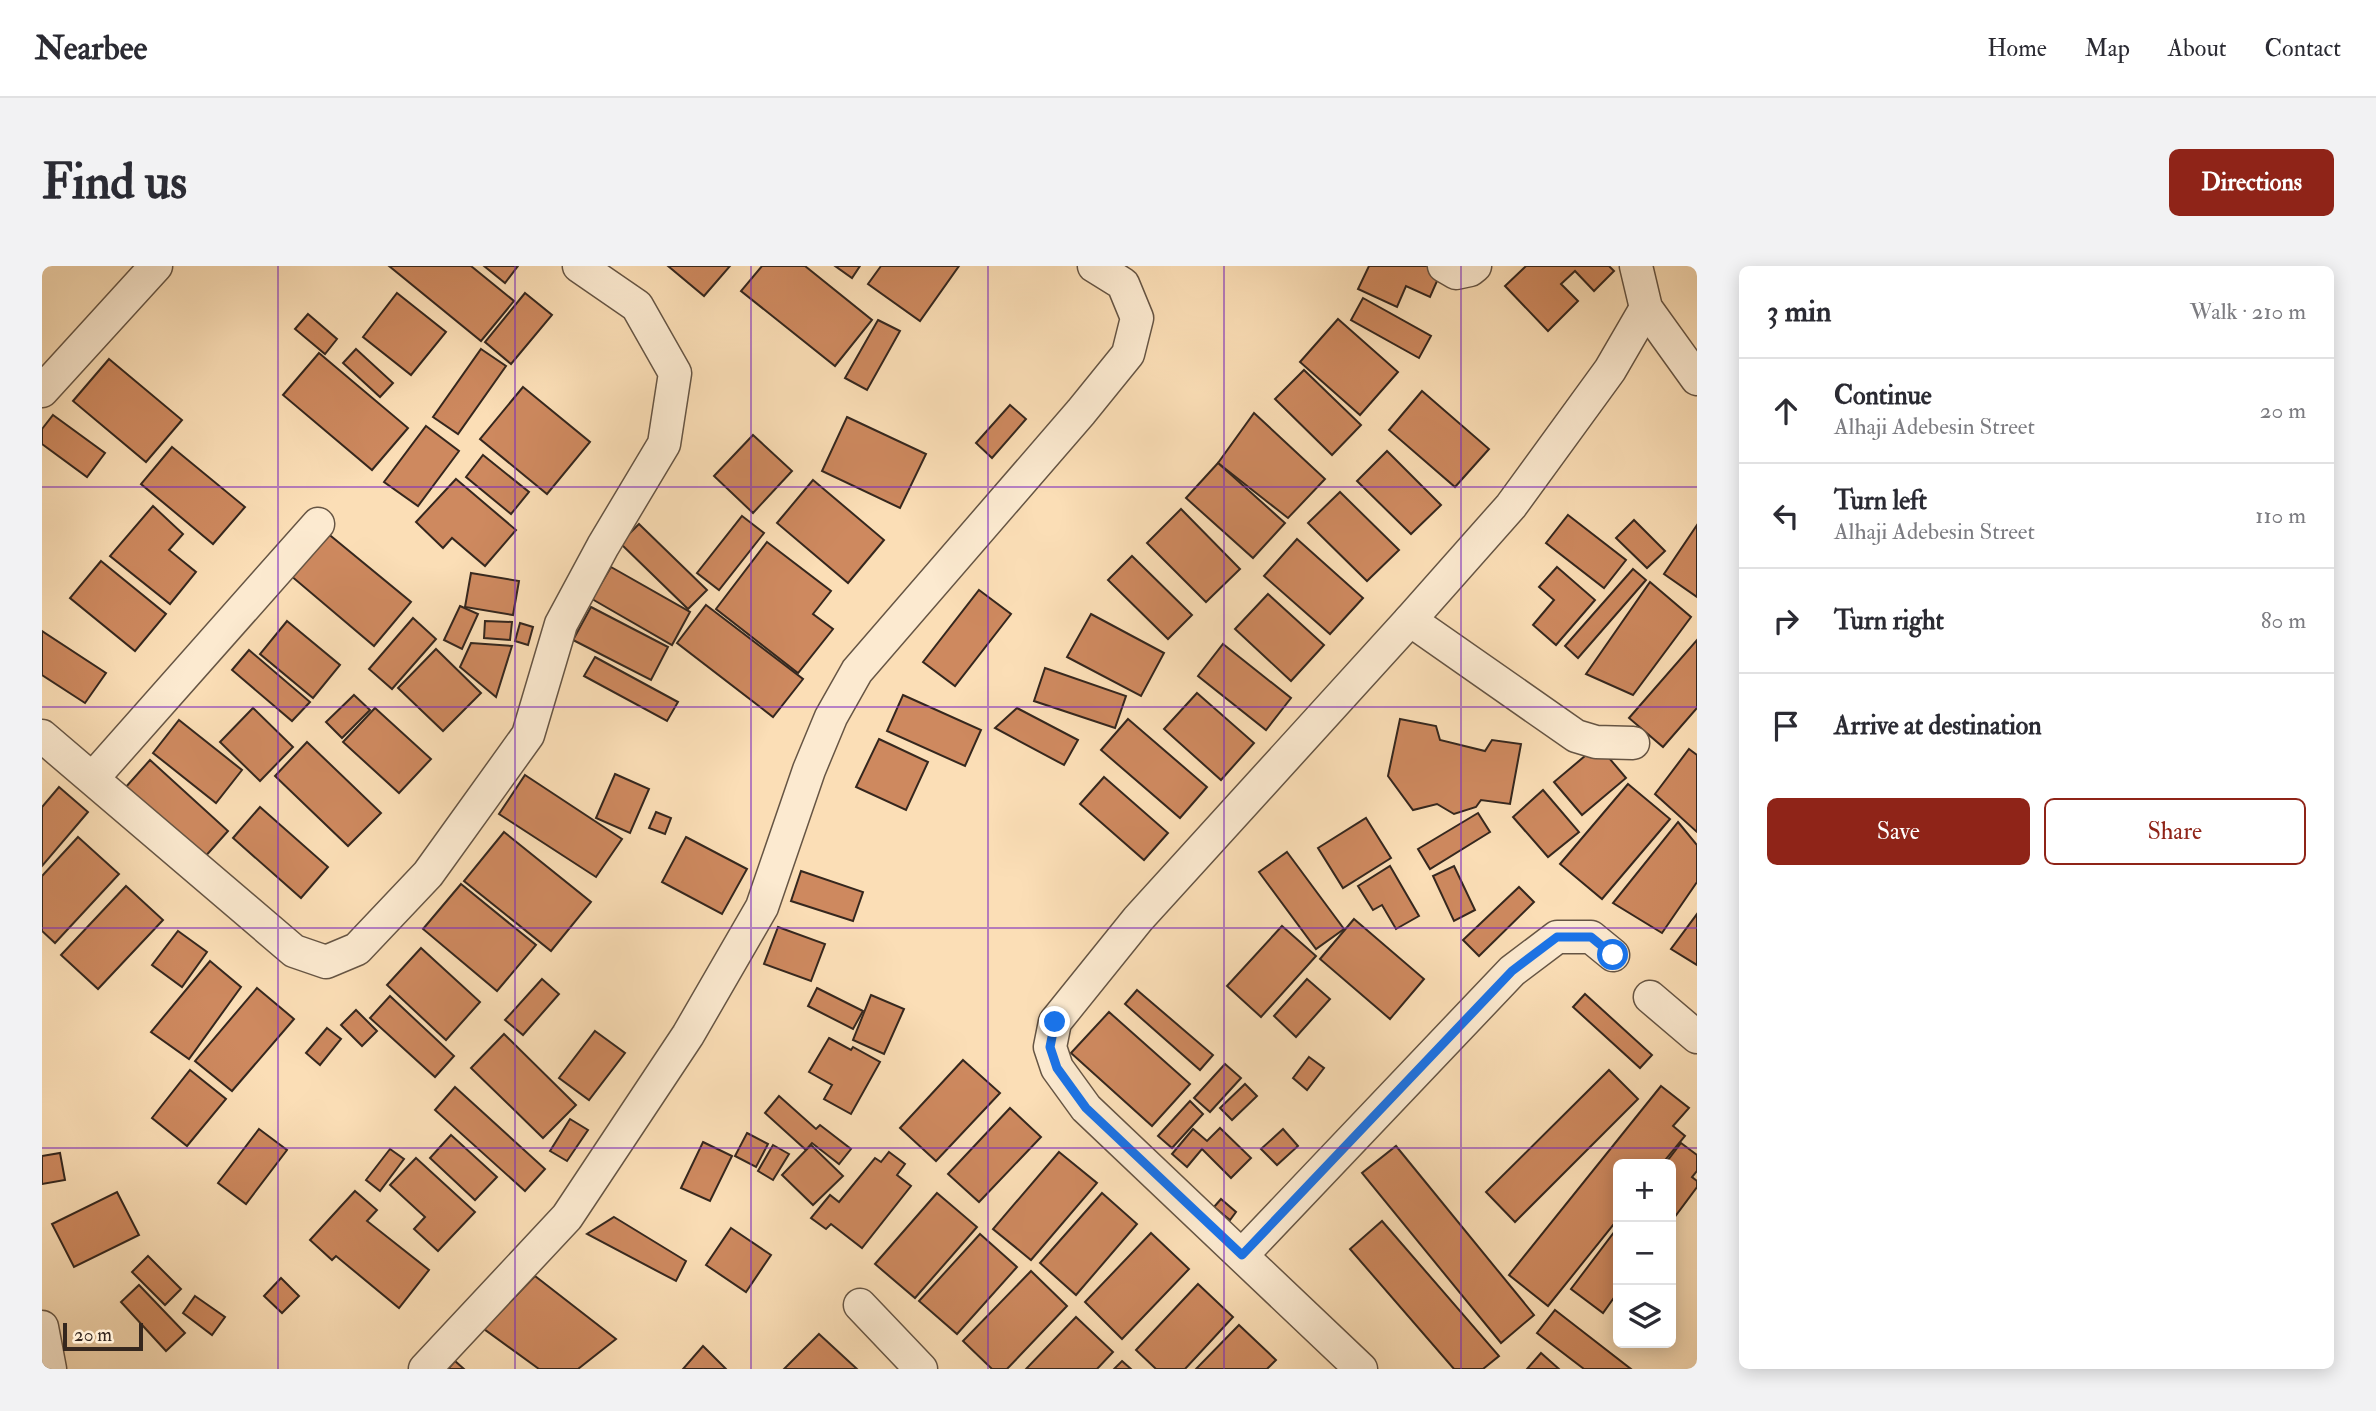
<!DOCTYPE html>
<meta charset="utf-8">
<style>
:root{--surface:#fff;--page:#f2f2f3;--text:#2b2b33;--muted:#7c7c81;--line:#e1e1e2;--accent:#8f2418}
body{margin:0;font-family:"IM FELL Double Pica",serif;background:var(--page);color:var(--text)}
.controls{position:absolute;right:21px;bottom:21px;display:grid;overflow:hidden;border-radius:10px;box-shadow:0 4px 18px #0003}
.controls button{width:63px;height:63px;display:grid;place-items:center;padding:0;border:0;border-bottom:2px solid var(--line);background:var(--surface);color:var(--text);font:35px sans-serif}
.scale{position:absolute;left:21px;bottom:18px;width:80px;box-sizing:border-box;padding-left:7px;border:4px solid #35271e;border-top:0;font-size:19px;line-height:24px;white-space:nowrap;color:#35271e;-webkit-text-stroke:5px #fcead0;paint-order:stroke}
.stop{position:absolute;width:21px;height:21px;margin:-16px;border:5px solid #1a73e8;border-radius:50%;background:#fff}
.stop.end{background:#1a73e8;border-color:#fff;box-shadow:0 2px 7px #0008}
.list{margin:0;padding:0;list-style:none}
h2{display:flex;justify-content:space-between;align-items:center;height:91px;margin:0;padding:0 28px;font-size:30px}
h2 small{font-size:23px;font-weight:400;color:var(--muted)}
.list li{display:grid;grid-template-columns:46px 1fr auto;gap:21px;align-items:center;box-sizing:border-box;height:105px;padding:0 28px;border-top:2px solid var(--line)}
.list b{display:block;font-size:26px;white-space:nowrap}
.list p{margin:0;font-size:23px;white-space:nowrap;color:var(--muted)}
.list em{font-size:23px;font-style:normal;color:var(--muted)}
.actions{display:flex;gap:14px;padding:21px 28px}
.actions a{flex:1;padding:16px 0;border:2px solid var(--accent);border-radius:10px;text-align:center;font-size:24px;color:var(--accent)}
.actions .main{background:var(--accent);color:#fff}
.icon{flex:none;width:38px;height:38px;fill:none;stroke:currentColor;stroke-width:2;stroke-linecap:round;stroke-linejoin:round}
.map{position:relative;flex:none;width:1655px;height:1103px;overflow:hidden;border-radius:10px}
header{display:flex;align-items:center;gap:42px;box-sizing:border-box;height:98px;padding:0 35px;background:var(--surface);border-bottom:2px solid var(--line)}
header strong{font-size:33px}
nav{display:flex;gap:38px;margin-inline-start:auto;font-size:24px}
.intro{display:flex;align-items:center;justify-content:space-between;box-sizing:border-box;height:168px;padding:0 42px}
h1{margin:0;font-size:49px}
.button{padding:18px 32px;border-radius:10px;background:var(--accent);color:#fff;font-size:24px;font-weight:700}
main{display:flex;gap:42px;padding:0 42px}
aside{flex:1;background:var(--surface);border-radius:10px;box-shadow:0 4px 18px #0003}
.map>svg:first-child{display:block}
.building{fill:#ce895f;stroke:#35271e;stroke-width:2}
.lines{fill:none;stroke-linecap:round;stroke-linejoin:round}
.street-casing{stroke:#654;stroke-width:35}
.street{stroke:#fcead0;stroke-width:32}
.route{stroke:#1a73e8;stroke-width:9}
.grid{fill:none;stroke:#7b2cbf;stroke-width:2;stroke-opacity:0.55}
</style>
<header>
<strong>Nearbee</strong>
<nav><a>Home</a><a>Map</a><a>About</a><a>Contact</a></nav>
</header>
<div class="intro"><h1>Find us</h1><a class="button">Directions</a></div>
<main>
<div class="map">
<svg width="1655" height="1103" viewBox="0 0 1655 1103">
<rect width="100%" height="100%" fill="#fbdeb6"/>
<filter id="stains"><feTurbulence type="fractalNoise" baseFrequency=".00286" numOctaves="4"/><feColorMatrix values="0 0 0 0 .2 0 0 0 0 .09 0 0 0 0 .02 0 0 0 .5 -.17"/></filter>
<radialGradient id="worn" r=".72"><stop offset=".6" stop-color="#630" stop-opacity="0"/><stop offset="1" stop-color="#630" stop-opacity=".3"/></radialGradient>
<g class="building">
<path d="M 347,0 L 429,0 L 472,35 L 439,75 Z"/>
<path d="M 442,0 L 476,0 L 463,17 Z"/>
<path d="M 626,0 L 688,0 L 662,30 Z"/>
<path d="M 720,0 L 763,0 L 830,54 L 793,100 L 699,25 Z"/>
<path d="M 793,0 L 818,0 L 810,12 Z"/>
<path d="M 839,0 L 917,0 L 878,55 L 826,18 Z"/>
<path d="M 1327,0 L 1386,0 L 1399,6 L 1388,31 L 1364,20 L 1355,41 L 1316,23 Z"/>
<path d="M 1484,0 L 1567,0 L 1572,5 L 1552,25 L 1533,5 L 1519,18 L 1536,35 L 1506,65 L 1463,20 Z"/>
<path d="M 355,27 L 404,66 L 369,109 L 321,71 Z"/>
<path d="M 483,27 L 510,49 L 469,98 L 443,76 Z"/>
<path d="M 1321,32 L 1389,70 L 1377,92 L 1309,54 Z"/>
<path d="M 266,48 L 295,73 L 283,88 L 253,63 Z"/>
<path d="M 1296,53 L 1356,106 L 1318,149 L 1258,96 Z"/>
<path d="M 836,54 L 858,65 L 825,124 L 803,112 Z"/>
<path d="M 314,83 L 351,117 L 338,131 L 301,97 Z"/>
<path d="M 439,83 L 464,100 L 416,168 L 391,151 Z"/>
<path d="M 277,87 L 366,162 L 330,204 L 241,129 Z"/>
<path d="M 67,93 L 140,154 L 104,196 L 31,135 Z"/>
<path d="M 1262,104 L 1319,159 L 1290,189 L 1233,133 Z"/>
<path d="M 481,121 L 548,176 L 505,228 L 438,173 Z"/>
<path d="M 1380,125 L 1447,183 L 1413,221 L 1347,164 Z"/>
<path d="M 968,139 L 984,153 L 950,192 L 934,177 Z"/>
<path d="M 1212,147 L 1283,213 L 1246,252 L 1176,197 Z"/>
<path d="M 11,149 L 63,187 L 45,211 L 0,178 L 0,163 Z"/>
<path d="M 805,151 L 884,188 L 858,242 L 780,205 Z"/>
<path d="M 384,160 L 417,185 L 376,240 L 342,216 Z"/>
<path d="M 711,169 L 750,205 L 711,247 L 672,210 Z"/>
<path d="M 130,181 L 203,241 L 171,278 L 99,218 Z"/>
<path d="M 1345,185 L 1399,239 L 1369,268 L 1315,215 Z"/>
<path d="M 441,189 L 487,226 L 469,248 L 424,211 Z"/>
<path d="M 1176,197 L 1243,257 L 1211,292 L 1144,232 Z"/>
<path d="M 414,213 L 474,264 L 443,300 L 410,272 L 401,282 L 374,256 Z"/>
<path d="M 771,214 L 842,274 L 806,317 L 735,257 Z"/>
<path d="M 1298,226 L 1357,284 L 1325,315 L 1266,257 Z"/>
<path d="M 111,240 L 141,268 L 127,284 L 154,306 L 128,338 L 68,290 Z"/>
<path d="M 1139,243 L 1198,303 L 1164,336 L 1105,277 Z"/>
<path d="M 1526,249 L 1584,294 L 1562,322 L 1504,277 Z"/>
<path d="M 700,250 L 722,267 L 677,324 L 655,307 Z"/>
<path d="M 1592,254 L 1623,285 L 1605,302 L 1574,272 Z"/>
<path d="M 597,258 L 665,324 L 646,343 L 578,277 Z"/>
<path d="M 1655,259 L 1655,331 L 1622,308 Z"/>
<path d="M 284,266 L 369,336 L 332,380 L 248,309 Z"/>
<path d="M 1255,273 L 1321,332 L 1288,368 L 1222,310 Z"/>
<path d="M 725,276 L 789,325 L 771,348 L 791,363 L 756,407 L 674,343 Z"/>
<path d="M 1090,290 L 1150,349 L 1126,373 L 1066,314 Z"/>
<path d="M 59,295 L 124,348 L 93,385 L 28,332 Z"/>
<path d="M 569,301 L 648,346 L 630,379 L 550,333 Z"/>
<path d="M 1515,301 L 1553,334 L 1514,379 L 1491,359 L 1512,334 L 1497,321 Z"/>
<path d="M 1591,303 L 1604,314 L 1536,392 L 1523,380 Z"/>
<path d="M 429,307 L 477,315 L 471,349 L 423,341 Z"/>
<path d="M 1608,316 L 1649,351 L 1591,429 L 1544,408 Z"/>
<path d="M 937,324 L 969,348 L 913,420 L 881,396 Z"/>
<path d="M 1226,328 L 1282,379 L 1249,415 L 1193,363 Z"/>
<path d="M 664,339 L 761,413 L 731,451 L 635,377 Z"/>
<path d="M 418,340 L 436,348 L 420,383 L 402,374 Z"/>
<path d="M 549,341 L 626,381 L 609,414 L 531,374 Z"/>
<path d="M 1049,348 L 1122,387 L 1099,430 L 1025,391 Z"/>
<path d="M 371,352 L 394,373 L 350,423 L 327,403 Z"/>
<path d="M 245,355 L 298,399 L 271,432 L 218,388 Z"/>
<path d="M 443,355 L 470,356 L 468,374 L 442,372 Z"/>
<path d="M 478,357 L 491,361 L 486,379 L 473,375 Z"/>
<path d="M 0,365 L 64,407 L 43,437 L 0,409 Z"/>
<path d="M 1655,374 L 1655,442 L 1621,481 L 1587,452 Z"/>
<path d="M 429,377 L 470,380 L 454,431 L 418,401 Z"/>
<path d="M 1181,378 L 1249,432 L 1224,464 L 1156,410 Z"/>
<path d="M 394,383 L 439,427 L 401,465 L 356,422 Z"/>
<path d="M 207,384 L 268,436 L 250,455 L 190,404 Z"/>
<path d="M 553,391 L 636,436 L 625,455 L 542,410 Z"/>
<path d="M 1003,402 L 1084,430 L 1073,462 L 992,435 Z"/>
<path d="M 1155,427 L 1212,477 L 1179,514 L 1122,463 Z"/>
<path d="M 312,429 L 328,444 L 300,472 L 284,456 Z"/>
<path d="M 861,429 L 939,464 L 923,500 L 845,465 Z"/>
<path d="M 211,442 L 251,481 L 218,515 L 178,476 Z"/>
<path d="M 333,442 L 389,493 L 357,527 L 301,476 Z"/>
<path d="M 975,442 L 1036,474 L 1022,499 L 953,462 Z"/>
<path d="M 1086,453 L 1165,521 L 1138,552 L 1059,484 Z"/>
<path d="M 1358,453 L 1394,460 L 1398,474 L 1443,485 L 1450,474 L 1479,478 L 1468,538 L 1439,534 L 1434,541 L 1412,548 L 1395,538 L 1371,544 L 1346,510 Z"/>
<path d="M 137,454 L 200,504 L 174,537 L 111,487 Z"/>
<path d="M 837,473 L 886,496 L 864,544 L 814,521 Z"/>
<path d="M 265,476 L 339,547 L 306,580 L 233,510 Z"/>
<path d="M 1556,479 L 1584,512 L 1540,549 L 1512,516 Z"/>
<path d="M 1647,483 L 1655,489 L 1655,566 L 1613,528 Z"/>
<path d="M 108,494 L 186,565 L 161,593 L 83,522 Z"/>
<path d="M 573,508 L 607,523 L 588,567 L 554,552 Z"/>
<path d="M 483,509 L 580,573 L 554,611 L 457,548 Z"/>
<path d="M 1062,511 L 1126,567 L 1102,594 L 1038,538 Z"/>
<path d="M 1586,518 L 1628,553 L 1560,633 L 1518,598 Z"/>
<path d="M 17,521 L 46,546 L 0,600 L 0,541 Z"/>
<path d="M 1501,524 L 1537,566 L 1506,591 L 1471,551 Z"/>
<path d="M 218,541 L 286,601 L 259,632 L 191,572 Z"/>
<path d="M 614,546 L 629,552 L 623,568 L 607,562 Z"/>
<path d="M 1436,547 L 1448,566 L 1388,603 L 1376,583 Z"/>
<path d="M 1324,552 L 1349,592 L 1301,622 L 1276,582 Z"/>
<path d="M 1636,556 L 1655,579 L 1655,616 L 1620,667 L 1571,637 Z"/>
<path d="M 462,566 L 549,636 L 509,685 L 422,615 Z"/>
<path d="M 36,571 L 77,608 L 13,677 L 0,665 L 0,610 Z"/>
<path d="M 644,571 L 705,603 L 680,648 L 620,616 Z"/>
<path d="M 1245,586 L 1302,663 L 1274,683 L 1217,606 Z"/>
<path d="M 1348,600 L 1377,650 L 1354,663 L 1340,639 L 1331,644 L 1316,620 Z"/>
<path d="M 1412,600 L 1433,644 L 1412,655 L 1391,610 Z"/>
<path d="M 759,605 L 821,626 L 811,655 L 749,635 Z"/>
<path d="M 419,618 L 494,679 L 455,725 L 381,663 Z"/>
<path d="M 84,620 L 121,654 L 56,723 L 19,689 Z"/>
<path d="M 1477,621 L 1492,636 L 1437,690 L 1421,674 Z"/>
<path d="M 1655,648 L 1655,699 L 1629,683 Z"/>
<path d="M 1312,653 L 1382,713 L 1348,753 L 1278,693 Z"/>
<path d="M 1240,660 L 1274,690 L 1219,751 L 1185,720 Z"/>
<path d="M 736,661 L 783,678 L 769,715 L 722,698 Z"/>
<path d="M 136,665 L 165,686 L 140,721 L 110,699 Z"/>
<path d="M 379,682 L 438,736 L 404,774 L 345,719 Z"/>
<path d="M 168,695 L 199,721 L 147,793 L 109,766 Z"/>
<path d="M 500,713 L 517,728 L 481,769 L 463,754 Z"/>
<path d="M 1265,713 L 1288,733 L 1254,771 L 1232,750 Z"/>
<path d="M 215,722 L 252,753 L 190,825 L 153,795 Z"/>
<path d="M 775,722 L 821,745 L 811,763 L 766,740 Z"/>
<path d="M 1095,724 L 1171,789 L 1158,804 L 1083,738 Z"/>
<path d="M 1543,728 L 1610,789 L 1598,802 L 1531,741 Z"/>
<path d="M 829,729 L 862,743 L 842,788 L 811,774 Z"/>
<path d="M 348,730 L 412,790 L 393,811 L 328,752 Z"/>
<path d="M 314,744 L 335,765 L 320,780 L 299,759 Z"/>
<path d="M 1067,746 L 1148,818 L 1110,860 L 1029,787 Z"/>
<path d="M 285,762 L 299,773 L 278,799 L 264,787 Z"/>
<path d="M 553,765 L 583,787 L 547,834 L 517,812 Z"/>
<path d="M 462,768 L 534,839 L 501,872 L 429,802 Z"/>
<path d="M 787,772 L 809,784 L 811,781 L 838,796 L 809,848 L 782,833 L 790,819 L 767,806 Z"/>
<path d="M 1267,791 L 1282,802 L 1265,824 L 1251,812 Z"/>
<path d="M 921,794 L 958,827 L 894,895 L 858,862 Z"/>
<path d="M 1183,798 L 1199,812 L 1168,846 L 1152,832 Z"/>
<path d="M 148,804 L 184,833 L 145,880 L 110,852 Z"/>
<path d="M 1567,804 L 1596,833 L 1473,956 L 1444,926 Z"/>
<path d="M 1203,818 L 1215,830 L 1190,854 L 1178,842 Z"/>
<path d="M 1619,820 L 1647,842 L 1631,860 L 1643,870 L 1620,898 L 1576,898 L 1576,953 L 1506,1040 L 1467,1009 Z"/>
<path d="M 413,821 L 503,903 L 483,925 L 393,844 Z"/>
<path d="M 737,830 L 774,863 L 778,859 L 809,883 L 797,898 L 770,877 L 764,884 L 723,847 Z"/>
<path d="M 1148,835 L 1161,848 L 1130,882 L 1116,870 Z"/>
<path d="M 968,842 L 999,871 L 937,936 L 906,908 Z"/>
<path d="M 528,853 L 546,864 L 525,895 L 508,885 Z"/>
<path d="M 1178,862 L 1209,892 L 1189,912 L 1160,883 L 1145,901 L 1130,888 L 1151,863 L 1165,875 Z"/>
<path d="M 217,863 L 245,884 L 204,938 L 176,917 Z"/>
<path d="M 1241,863 L 1256,880 L 1235,899 L 1219,883 Z"/>
<path d="M 705,867 L 726,878 L 714,901 L 693,890 Z"/>
<path d="M 409,869 L 455,911 L 433,934 L 388,892 Z"/>
<path d="M 661,876 L 690,890 L 668,935 L 639,922 Z"/>
<path d="M 1639,877 L 1655,889 L 1655,905 L 1650,911 L 1655,915 L 1655,921 L 1629,956 L 1629,898 L 1623,898 Z"/>
<path d="M 731,879 L 747,888 L 731,914 L 716,905 Z"/>
<path d="M 769,879 L 801,910 L 771,939 L 740,909 Z"/>
<path d="M 1354,880 L 1492,1049 L 1459,1077 L 1320,907 Z"/>
<path d="M 348,883 L 362,893 L 338,925 L 324,914 Z"/>
<path d="M 847,886 L 863,898 L 855,909 L 869,920 L 820,982 L 789,958 L 784,963 L 769,952 L 788,929 L 797,936 L 833,892 L 839,896 Z"/>
<path d="M 1017,886 L 1055,917 L 989,994 L 951,963 Z"/>
<path d="M 18,887 L 23,914 L 0,918 L 0,890 Z"/>
<path d="M 374,892 L 433,946 L 396,985 L 372,963 L 383,951 L 348,919 Z"/>
<path d="M 313,925 L 335,944 L 325,955 L 387,1004 L 357,1042 L 294,990 L 290,994 L 268,974 Z"/>
<path d="M 75,926 L 97,969 L 32,1001 L 10,958 Z"/>
<path d="M 895,927 L 935,961 L 873,1032 L 833,998 Z"/>
<path d="M 1060,927 L 1095,958 L 1034,1029 L 998,997 Z"/>
<path d="M 1179,933 L 1194,946 L 1188,954 L 1172,941 Z"/>
<path d="M 572,951 L 644,995 L 634,1015 L 545,968 Z"/>
<path d="M 1340,955 L 1457,1090 L 1441,1103 L 1412,1103 L 1308,983 Z"/>
<path d="M 1576,961 L 1576,1026 L 1561,1047 L 1529,1023 Z"/>
<path d="M 689,962 L 729,989 L 704,1026 L 664,999 Z"/>
<path d="M 1109,967 L 1147,1003 L 1080,1073 L 1043,1036 Z"/>
<path d="M 938,968 L 975,1001 L 915,1068 L 877,1035 Z"/>
<path d="M 106,990 L 139,1023 L 123,1039 L 90,1006 Z"/>
<path d="M 989,1005 L 1025,1040 L 965,1103 L 950,1103 L 921,1075 Z"/>
<path d="M 493,1010 L 574,1073 L 536,1103 L 497,1103 L 442,1063 Z"/>
<path d="M 239,1012 L 257,1030 L 240,1047 L 222,1030 Z"/>
<path d="M 1156,1018 L 1191,1051 L 1143,1103 L 1114,1103 L 1094,1084 Z"/>
<path d="M 97,1019 L 143,1067 L 124,1085 L 79,1036 Z"/>
<path d="M 153,1030 L 183,1051 L 170,1069 L 141,1047 Z"/>
<path d="M 1513,1044 L 1589,1103 L 1542,1103 L 1495,1067 Z"/>
<path d="M 1034,1051 L 1071,1086 L 1055,1103 L 984,1103 Z"/>
<path d="M 1197,1059 L 1234,1094 L 1225,1103 L 1154,1103 Z"/>
<path d="M 777,1068 L 815,1103 L 742,1103 Z"/>
<path d="M 661,1080 L 684,1103 L 641,1103 Z"/>
<path d="M 1499,1087 L 1517,1103 L 1485,1103 Z"/>
<path d="M 413,1095 L 422,1103 L 406,1103 Z"/>
<path d="M 1080,1095 L 1089,1103 L 1072,1103 Z"/>
</g>
<g class="lines">
<g class="street-casing">
<g id="street">
<path d="M 1402,0 L 1414,7 L 1428,4 L 1433,0"/>
<path d="M 1594,0 L 1604,42 L 1655,113"/>
<path d="M 0,125 L 114,0"/>
<path d="M 1368,354 L 1534,470 L 1554,476 L 1591,477"/>
<path d="M 0,470 L 252,685 L 284,696 L 315,683 L 386,608 L 486,469 L 519,358 L 561,280 L 622,178 L 633,107 L 595,40 L 537,0"/>
<path d="M 51,512 L 276,258"/>
<path d="M 1608,731 L 1655,771"/>
<path d="M 1200,989 L 1470,705 L 1515,671 L 1549,671 L 1571,689"/>
<path d="M 818,1039 L 879,1103"/>
<path d="M 0,1061 L 8,1103"/>
<path d="M 383,1103 L 525,951 L 646,769 L 720,641 L 767,504 L 789,451 L 815,405 L 1039,146 L 1086,88 L 1095,52 L 1081,18 L 1052,0"/>
<path d="M 1319,1103 L 1044,842 L 1015,802 L 1008,781 L 1013,756 L 1096,653 L 1368,354 L 1469,240 L 1568,104 L 1604,42"/>
</g>
</g>
<use href="#street" class="street"/>
</g>
<g class="lines">
<path class="route" d="M 1013,756 L 1008,781 L 1015,802 L 1044,842 L 1200,989 L 1470,705 L 1515,671 L 1549,671 L 1571,689"/>
</g>
<path class="grid" d="M 236,0 L 236,1103M 473,0 L 473,1103M 709,0 L 709,1103M 946,0 L 946,1103M 1182,0 L 1182,1103M 1419,0 L 1419,1103M 0,221 L 1655,221M 0,441 L 1655,441M 0,662 L 1655,662M 0,882 L 1655,882"/>
<rect width="100%" height="100%" filter="url(#stains)"/>
<rect width="100%" height="100%" fill="url(#worn)"/>
</svg>
<div class="controls">
<button>+</button>
<button>−</button>
<button><svg class="icon" aria-label="layers" viewBox="0 0 24 24"><path d="M12 4l9 5-9 5-9-5zM3 14l9 5 9-5"/></svg></button>
</div>
<div class="scale">20 m</div>
<div class="stop" style="left:1571px;top:689px"></div>
<div class="stop end" style="left:1013px;top:756px"></div>
</div>
<aside>
<h2>3 min<small>Walk · 210 m</small></h2>
<ul class="list">
<li><svg class="icon" aria-label="ahead" viewBox="0 0 24 24"><path d="M12 20V5M6 11l6-6 6 6"/></svg><div><b>Continue</b><p>Alhaji Adebesin Street</p></div><em>20 m</em></li>
<li><svg class="icon" aria-label="left" viewBox="0 0 24 24"><path d="M17 20v-9H6M10 6l-5 5 5 5"/></svg><div><b>Turn left</b><p>Alhaji Adebesin Street</p></div><em>110 m</em></li>
<li><svg class="icon" aria-label="right" viewBox="0 0 24 24"><path d="M7 20v-9h11M14 6l5 5-5 5"/></svg><div><b>Turn right</b></div><em>80 m</em></li>
<li><svg class="icon" aria-label="arrive" viewBox="0 0 24 24"><path d="M6 21V4h12l-3 4 3 4H6"/></svg><div><b>Arrive at destination</b></div></li>
</ul>
<div class="actions"><a class="main">Save</a><a>Share</a></div>
</aside>
</main>
